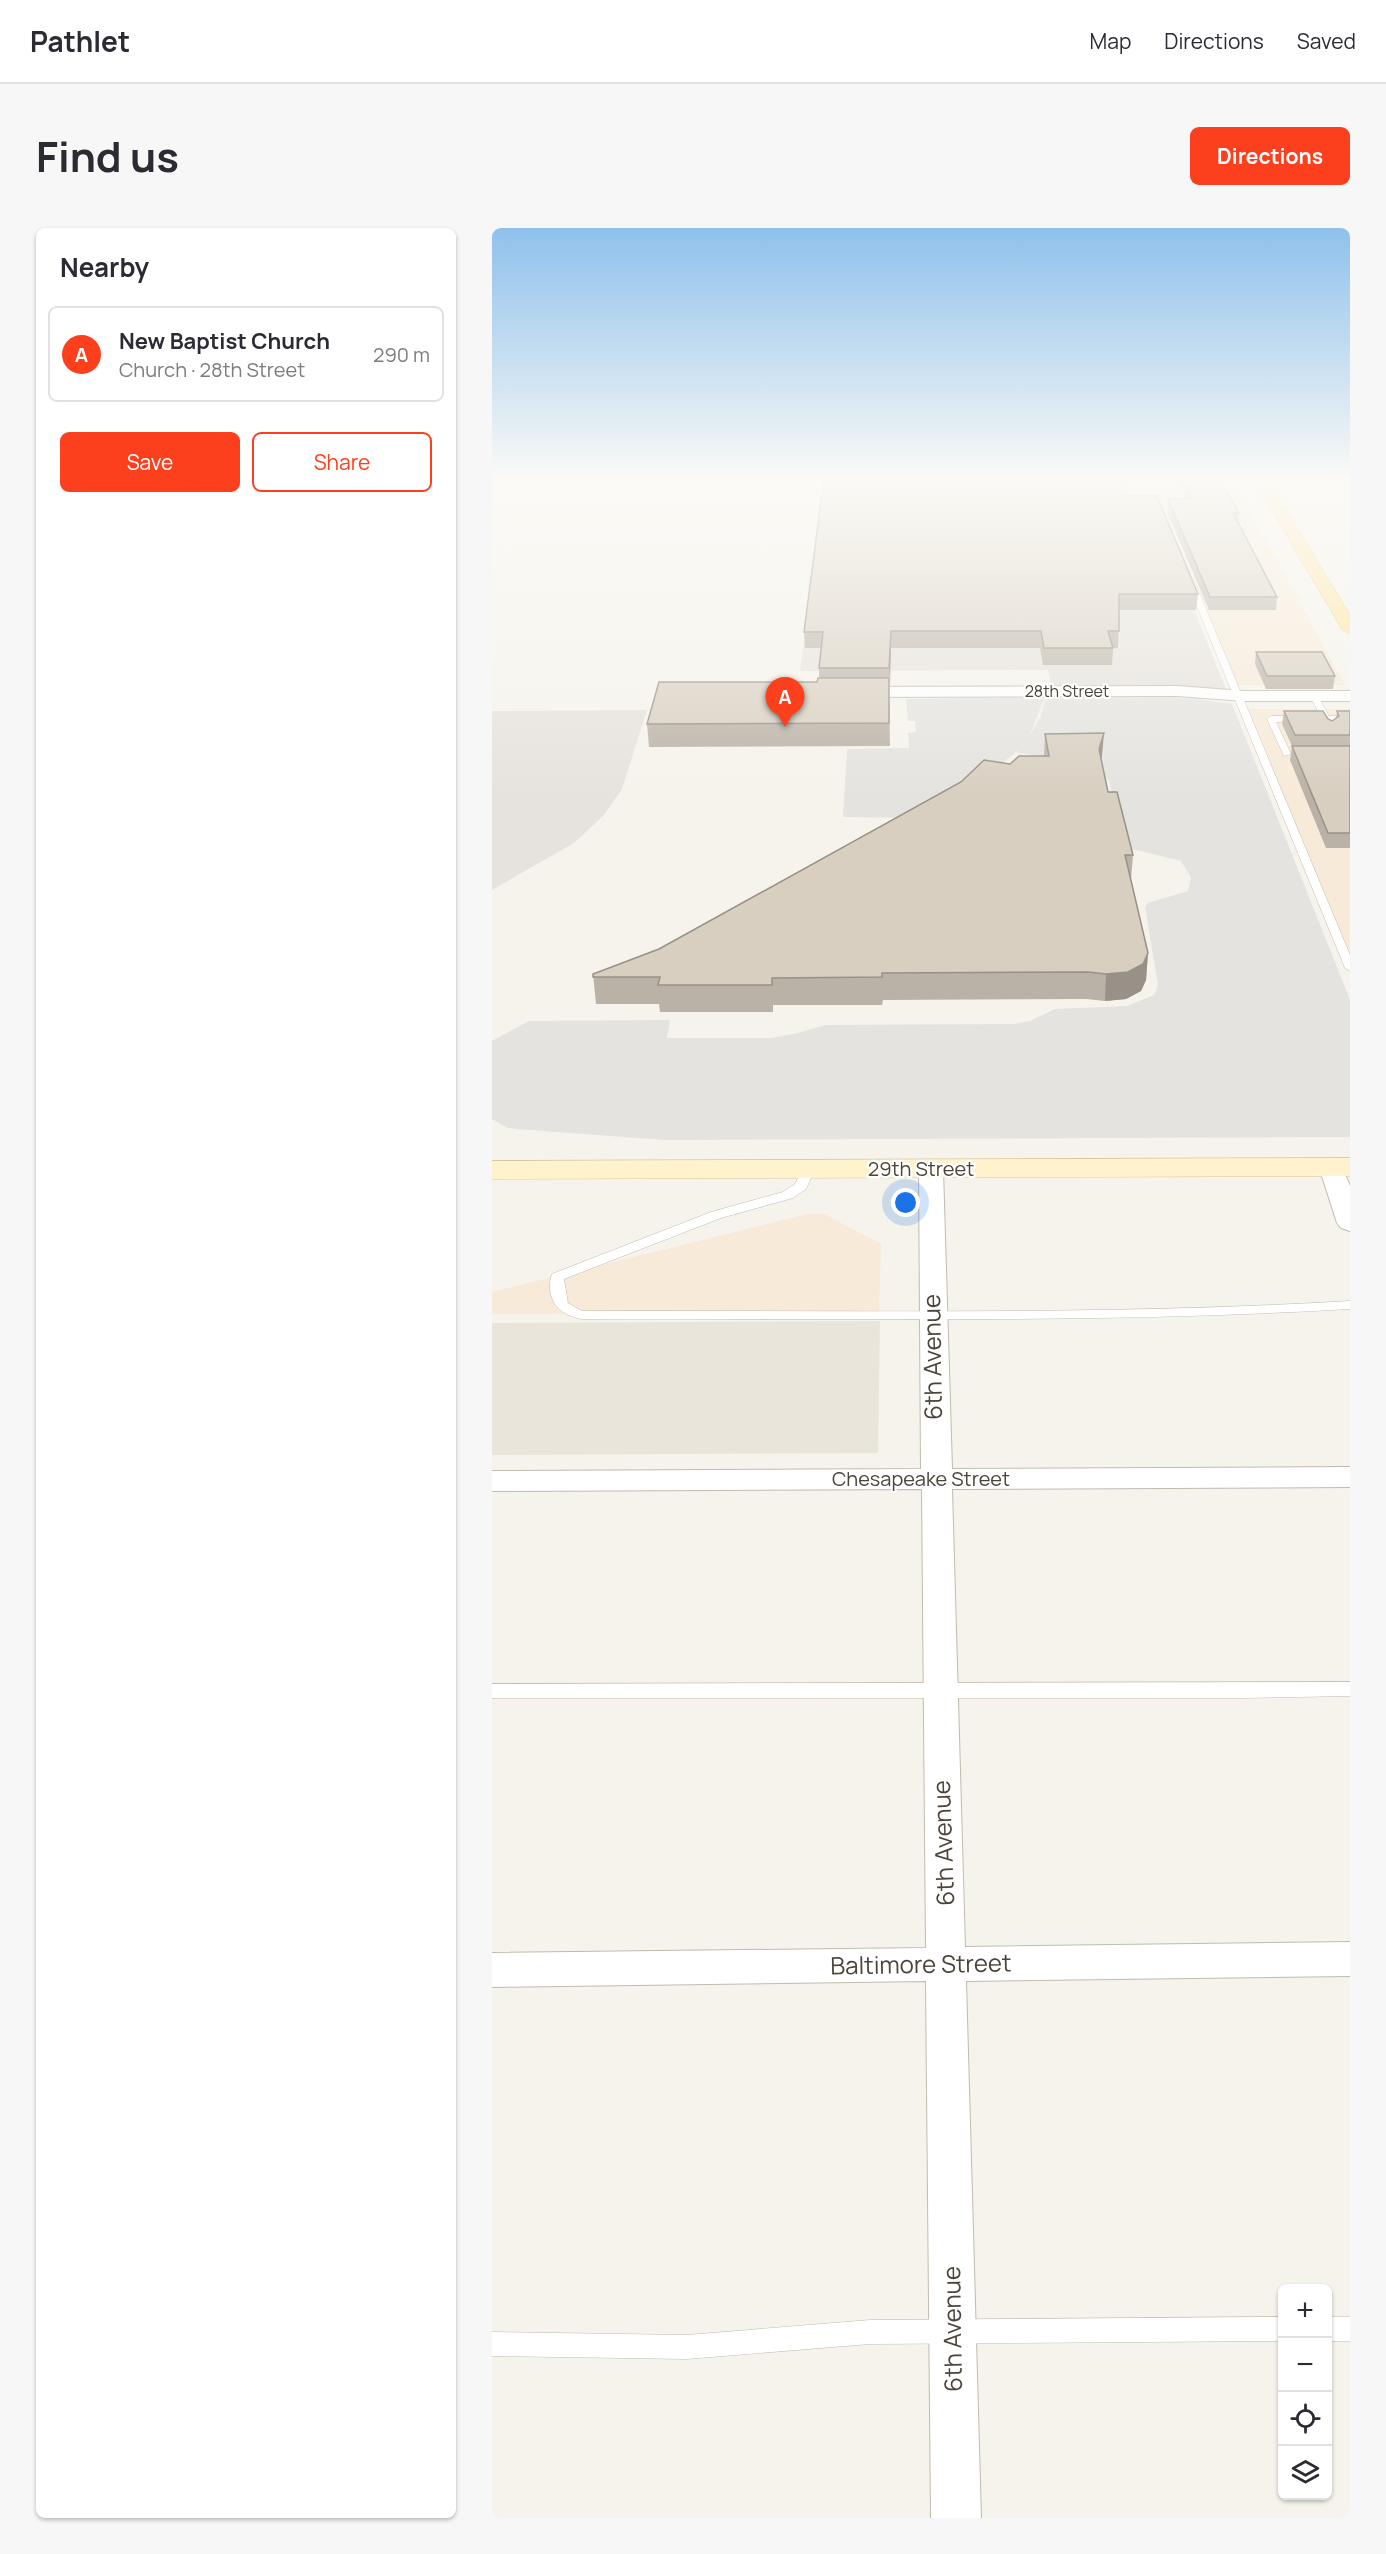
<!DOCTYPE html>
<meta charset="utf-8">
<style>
:root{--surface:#fff;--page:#f7f7f7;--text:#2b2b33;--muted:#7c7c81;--line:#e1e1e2;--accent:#fc3f1d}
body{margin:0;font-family:Manrope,sans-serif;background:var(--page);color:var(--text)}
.controls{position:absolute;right:18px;bottom:18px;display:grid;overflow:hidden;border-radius:9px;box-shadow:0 2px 4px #0004}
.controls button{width:54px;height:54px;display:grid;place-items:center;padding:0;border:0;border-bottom:2px solid var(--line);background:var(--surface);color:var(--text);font:30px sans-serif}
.you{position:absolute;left:414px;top:975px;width:21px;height:21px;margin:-15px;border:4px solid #fff;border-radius:50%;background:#1a73e8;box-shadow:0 0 0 9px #1a73e833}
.badge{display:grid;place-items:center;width:39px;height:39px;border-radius:50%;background:var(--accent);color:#fff;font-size:20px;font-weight:700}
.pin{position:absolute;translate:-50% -50px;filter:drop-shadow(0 2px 3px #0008)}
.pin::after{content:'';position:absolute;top:32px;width:21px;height:18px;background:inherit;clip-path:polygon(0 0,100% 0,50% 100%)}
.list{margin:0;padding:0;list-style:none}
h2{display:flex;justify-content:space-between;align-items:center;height:78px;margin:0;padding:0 24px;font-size:26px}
h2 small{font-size:20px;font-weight:400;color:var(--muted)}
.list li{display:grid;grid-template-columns:39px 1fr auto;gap:18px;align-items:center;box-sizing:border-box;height:96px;margin:0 12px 12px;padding:0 12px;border:2px solid var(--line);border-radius:9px}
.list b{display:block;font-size:22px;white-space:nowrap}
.list p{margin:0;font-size:20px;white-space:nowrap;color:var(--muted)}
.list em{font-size:20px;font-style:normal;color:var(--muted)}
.actions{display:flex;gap:12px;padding:18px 24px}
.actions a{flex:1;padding:14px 0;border:2px solid var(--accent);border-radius:9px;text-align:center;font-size:21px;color:var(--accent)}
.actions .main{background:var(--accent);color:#fff}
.icon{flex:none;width:33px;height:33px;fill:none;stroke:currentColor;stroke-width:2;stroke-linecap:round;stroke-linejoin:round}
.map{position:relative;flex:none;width:858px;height:2290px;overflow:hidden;border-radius:9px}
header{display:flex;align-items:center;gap:36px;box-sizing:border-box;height:84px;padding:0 30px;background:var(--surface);border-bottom:2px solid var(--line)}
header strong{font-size:28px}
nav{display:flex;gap:33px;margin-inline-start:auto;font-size:21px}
.intro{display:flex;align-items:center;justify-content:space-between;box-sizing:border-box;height:144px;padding:0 36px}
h1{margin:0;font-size:42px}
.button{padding:15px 27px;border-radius:9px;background:var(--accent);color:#fff;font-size:21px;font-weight:700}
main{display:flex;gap:36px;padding:0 36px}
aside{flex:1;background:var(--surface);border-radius:9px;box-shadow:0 2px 4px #0004}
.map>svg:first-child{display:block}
.residential{fill:#eae5da}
.commercial{fill:#f7ead8}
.industrial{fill:#e6e2dd}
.parking{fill:#e5e3e0}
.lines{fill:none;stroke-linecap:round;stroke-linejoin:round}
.lane-casing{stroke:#c2bbae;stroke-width:1}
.street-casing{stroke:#c2bbae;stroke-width:2}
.secondary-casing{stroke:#d6c79b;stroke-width:1}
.primary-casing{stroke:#e6c16a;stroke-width:1}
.lane{fill:#fff;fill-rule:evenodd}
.street{fill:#fff;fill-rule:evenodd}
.secondary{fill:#fff3cd;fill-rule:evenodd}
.primary{fill:#ffe39c;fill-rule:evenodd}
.wall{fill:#bab2a6}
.shaded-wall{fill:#979187}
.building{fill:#d8cfc1;stroke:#979187;stroke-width:1.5}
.labels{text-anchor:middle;stroke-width:4.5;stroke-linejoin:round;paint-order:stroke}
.far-street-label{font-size:16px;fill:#4b4439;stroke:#fff}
.street-label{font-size:20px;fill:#4b4439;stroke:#fff}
.near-street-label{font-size:24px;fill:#4b4439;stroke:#fff}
</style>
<header>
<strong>Pathlet</strong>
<nav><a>Map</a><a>Directions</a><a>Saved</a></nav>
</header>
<div class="intro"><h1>Find us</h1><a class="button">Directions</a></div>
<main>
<aside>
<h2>Nearby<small></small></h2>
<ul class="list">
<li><span class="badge">A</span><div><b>New Baptist Church</b><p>Church · 28th Street</p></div><em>290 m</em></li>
</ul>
<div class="actions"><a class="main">Save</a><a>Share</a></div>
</aside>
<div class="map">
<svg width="858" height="2290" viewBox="0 0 858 2290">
<rect width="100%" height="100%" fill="#f6f3ec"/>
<path class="residential" d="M 388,1093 L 386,1225 L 0,1227 L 0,1095 Z"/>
<g class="commercial">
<path d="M 743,255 L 853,457 L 745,457 L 662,256 Z"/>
<path d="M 755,481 L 858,481 L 858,729 Z"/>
<path d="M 316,986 L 332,986 L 389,1016 L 387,1084 L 0,1086 L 0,1064 Z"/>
</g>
<g class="industrial">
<path d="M 334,250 L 650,250 L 737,469 L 561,469 L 556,442 L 308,443 L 331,256 Z"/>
<path d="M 155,482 L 130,561 L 111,588 L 82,615 L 0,662 L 0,483 Z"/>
</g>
<path class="parking" d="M 553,469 L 537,508 L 548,490 L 554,470 L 698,470 L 740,476 L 858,772 L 858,909 L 172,912 L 25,901 L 16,900 L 0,891 L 0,813 L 37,793 L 178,792 L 175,810 L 279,810 L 302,806 L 333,797 L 523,796 L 538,793 L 563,781 L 635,778 L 662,767 L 666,757 L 653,679 L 656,675 L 696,663 L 699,650 L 689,633 L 640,621 L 631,615 L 617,552 L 552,528 L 525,525 L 527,522 L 461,574 L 435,590 L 351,589 L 355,521 L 417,520 L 416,505 L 424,504 L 423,493 L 416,493 L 414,471 Z"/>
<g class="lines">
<g class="lane-casing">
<g id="lane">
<path d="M 653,250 L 659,250 L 673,286 L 668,285 Z"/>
<path d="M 849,250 L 855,250 L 858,260 Z"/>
<path d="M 698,350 L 702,352 L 858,727 L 858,743 L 853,740 L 694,352 Z"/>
<path d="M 819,466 L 825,466 L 837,488 L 858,488 L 858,494 L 831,493 L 818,468 Z"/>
<path d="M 810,488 L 813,489 L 813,493 L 784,494 L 799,526 L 792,528 L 775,491 L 779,488 Z"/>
<path d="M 317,937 L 323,941 L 314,961 L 301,970 L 229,990 L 72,1051 L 76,1075 L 90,1083 C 346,1082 603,1088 858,1073 L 858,1081 C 603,1096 346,1090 90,1091 C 72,1087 60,1081 58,1060 C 58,1055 58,1051 60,1046 L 219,984 L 291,964 L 303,956 L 312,938 Z"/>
<path d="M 858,1454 L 858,1468 L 749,1470 L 0,1470 L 0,1456 Z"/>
<path d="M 790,2089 L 790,2113 L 378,2116 L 195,2131 L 0,2128 L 0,2104 L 195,2107 L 378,2092 Z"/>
<rect x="836" y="2089" width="22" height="24"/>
</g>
</g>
<g class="street-casing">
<g id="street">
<path d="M 685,458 L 752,463 L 858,463 L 858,473 L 752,473 L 685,468 L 359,469 L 351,464 L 359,459 Z"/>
<path d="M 839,932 L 848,934 L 858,958 L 858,1003 L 849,1000 L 845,995 L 827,939 L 830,934 Z"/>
<path d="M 439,934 L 448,936 L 451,941 L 460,1241 L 858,1239 L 858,1259 L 460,1261 L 473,1719 L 858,1714 L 858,1748 L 474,1753 L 489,2290 L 439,2290 L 434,1753 L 0,1759 L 0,1725 L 434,1720 L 430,1261 L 0,1263 L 0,1243 L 429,1241 L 427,941 L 430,936 Z"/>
</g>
</g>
<g class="secondary-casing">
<path id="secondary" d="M 858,930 L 858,948 L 0,951 L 0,933 Z"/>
</g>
<g class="primary-casing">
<path id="primary" d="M 761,250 L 775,250 L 858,387 L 858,406 L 850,401 Z"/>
</g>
<use href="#lane" class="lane"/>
<use href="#street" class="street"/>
<use href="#secondary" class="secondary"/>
<use href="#primary" class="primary"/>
</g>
<g class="wall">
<path d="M 685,250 L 727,250 L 747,285 L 746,296 L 785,369 L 784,382 L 717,382 L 675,283 L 676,271 L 694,271 Z"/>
<path d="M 636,268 L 706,366 L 704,382 L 627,382 L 626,420 L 621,420 L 620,437 L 551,437 L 548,420 L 399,420 L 397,457 L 398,518 L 157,519 L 155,496 L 325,454 L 327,450 L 327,440 L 329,420 L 313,420 L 312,404 Z"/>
<path d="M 764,424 L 843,448 L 841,461 L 774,461 L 763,436 Z"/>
<path d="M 792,483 L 836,491 L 840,493 L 844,490 L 845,483 L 858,483 L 858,620 L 834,620 L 798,532 L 800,518 L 790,496 Z"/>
<path d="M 553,506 L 610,528 L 609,532 L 616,564 L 641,627 L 639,652 L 656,725 L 654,752 L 649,763 L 634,771 L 613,773 L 594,771 L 391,772 L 390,777 L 281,777 L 281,784 L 168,784 L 167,776 L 104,776 L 101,746 L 167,721 L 518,536 L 552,528 Z"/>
</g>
<g class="shaded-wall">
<path d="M 399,403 L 399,420 L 398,457 L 397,440 Z"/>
<path d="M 612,505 L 610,528 L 606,544 L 607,521 Z"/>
<path d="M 656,725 L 654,752 L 649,763 L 634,771 L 613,773 L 614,746 Z"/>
</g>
<g class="building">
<path d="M 332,250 L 629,250 L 636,268 L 665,268 L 706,366 L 627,366 L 627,403 L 616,403 L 621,420 L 552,420 L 549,403 L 399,403 L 397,440 L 327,440 L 331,404 L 312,404 Z"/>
<path d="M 690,250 L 727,250 L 747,285 L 741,285 L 785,369 L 718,369 L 676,271 L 700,271 Z"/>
<path d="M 764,424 L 830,424 L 843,448 L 775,448 Z"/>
<path d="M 326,450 L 397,450 L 397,495 L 155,496 L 167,454 L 325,454 Z"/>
<path d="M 792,483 L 831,483 L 836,491 L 840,493 L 847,488 L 845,483 L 858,483 L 858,507 L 803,507 Z"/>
<path d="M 612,505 L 607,521 L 616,564 L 625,564 L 641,627 L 633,627 L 656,725 L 651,736 L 636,744 L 614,746 L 596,744 L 390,745 L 390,749 L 280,750 L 280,757 L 166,757 L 168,749 L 101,749 L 101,746 L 167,721 L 469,554 L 492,532 L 518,536 L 527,528 L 557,528 L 553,506 Z"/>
<path d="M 800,518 L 858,518 L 858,605 L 836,605 Z"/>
</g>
<linearGradient id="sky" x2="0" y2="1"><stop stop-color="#8fc1ec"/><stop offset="0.44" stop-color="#fbfaf6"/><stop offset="1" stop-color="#fbfaf6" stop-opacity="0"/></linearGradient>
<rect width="858" height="570" fill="url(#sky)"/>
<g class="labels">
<g class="far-street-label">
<text x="575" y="469">28th Street</text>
</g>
<g class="street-label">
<text x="429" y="948">29th Street</text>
<text x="429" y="1258">Chesapeake Street</text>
</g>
<g class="near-street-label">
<text transform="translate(441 1129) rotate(-91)" y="8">6th Avenue</text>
<text transform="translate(452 1615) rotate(-92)" y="8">6th Avenue</text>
<text transform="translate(429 1737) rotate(-1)" y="8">Baltimore Street</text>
<text transform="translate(461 2101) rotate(-91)" y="8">6th Avenue</text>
</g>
</g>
</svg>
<div class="controls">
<button>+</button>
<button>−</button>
<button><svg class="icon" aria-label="locate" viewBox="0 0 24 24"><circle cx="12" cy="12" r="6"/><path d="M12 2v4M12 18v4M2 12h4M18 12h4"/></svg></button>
<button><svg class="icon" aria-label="layers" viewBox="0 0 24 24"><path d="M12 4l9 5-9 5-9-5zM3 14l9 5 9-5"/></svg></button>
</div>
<div class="you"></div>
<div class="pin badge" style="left:293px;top:499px">A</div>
</div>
</main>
